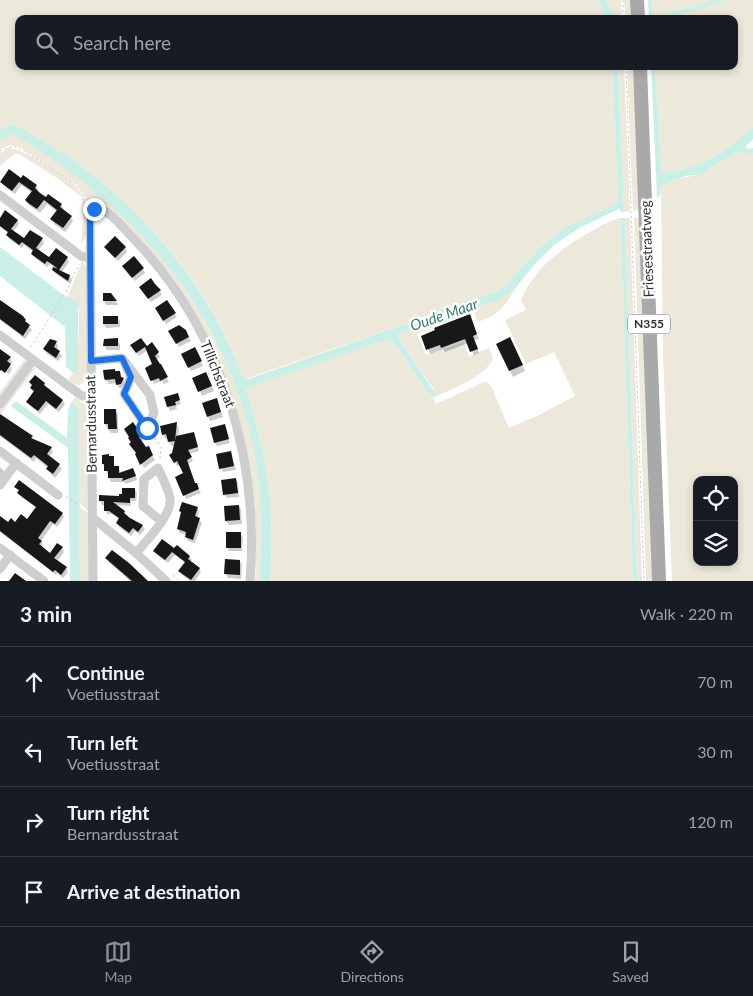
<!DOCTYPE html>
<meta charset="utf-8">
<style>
:root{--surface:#171b24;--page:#242831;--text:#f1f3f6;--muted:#9ea1a6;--line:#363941;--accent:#8c9099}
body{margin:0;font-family:Lato,sans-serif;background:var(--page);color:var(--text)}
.controls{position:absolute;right:15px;bottom:15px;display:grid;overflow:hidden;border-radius:10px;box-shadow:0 2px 8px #0003}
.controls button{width:45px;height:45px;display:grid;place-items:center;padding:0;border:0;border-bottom:1px solid var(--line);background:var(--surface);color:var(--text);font:25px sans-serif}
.stop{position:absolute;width:15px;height:15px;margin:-11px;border:4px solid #1a73e8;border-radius:50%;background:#fff}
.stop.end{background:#1a73e8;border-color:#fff;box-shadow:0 1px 5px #0008}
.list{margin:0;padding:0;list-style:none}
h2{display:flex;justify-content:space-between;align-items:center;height:65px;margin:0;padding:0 20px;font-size:21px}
h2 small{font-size:16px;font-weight:400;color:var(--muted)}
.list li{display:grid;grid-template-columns:32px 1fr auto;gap:15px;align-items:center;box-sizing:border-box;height:70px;padding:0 20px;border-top:1px solid var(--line)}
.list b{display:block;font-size:19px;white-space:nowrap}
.list p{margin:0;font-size:16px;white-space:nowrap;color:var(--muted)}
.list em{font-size:16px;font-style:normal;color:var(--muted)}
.icon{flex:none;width:28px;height:28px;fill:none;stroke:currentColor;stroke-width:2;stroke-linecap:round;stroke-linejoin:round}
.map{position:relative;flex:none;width:753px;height:581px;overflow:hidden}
.search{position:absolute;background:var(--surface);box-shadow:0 2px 8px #0003;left:15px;right:15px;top:15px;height:55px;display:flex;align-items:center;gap:12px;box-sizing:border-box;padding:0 18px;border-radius:10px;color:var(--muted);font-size:19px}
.sheet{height:345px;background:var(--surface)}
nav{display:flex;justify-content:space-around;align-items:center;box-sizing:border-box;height:70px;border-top:1px solid var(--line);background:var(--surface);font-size:14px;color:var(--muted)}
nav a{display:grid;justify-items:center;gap:2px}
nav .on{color:var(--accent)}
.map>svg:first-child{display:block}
.green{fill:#ece9db;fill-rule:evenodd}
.water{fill:#caefe6}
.shadow{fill:#0003}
.building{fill:#181818}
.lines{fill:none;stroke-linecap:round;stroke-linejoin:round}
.path{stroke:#cbcbcb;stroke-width:1;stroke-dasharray:2.5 2.5;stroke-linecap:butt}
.street{stroke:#cecece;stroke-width:9}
.primary{stroke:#a9a9a9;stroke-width:14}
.route{stroke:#1a73e8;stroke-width:6}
.labels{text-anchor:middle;stroke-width:5;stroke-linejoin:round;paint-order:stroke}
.shield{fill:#fff;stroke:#6f6f6f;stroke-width:1}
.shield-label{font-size:12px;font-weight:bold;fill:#313131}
.street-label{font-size:14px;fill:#313131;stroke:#fff}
.water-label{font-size:15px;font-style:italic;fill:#307f6b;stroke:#fff}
</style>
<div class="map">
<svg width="753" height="581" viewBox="0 0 753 581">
<rect width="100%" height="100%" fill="#fff"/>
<g class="green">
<path d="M 0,0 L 598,0 L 607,19 L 19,19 L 19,66 L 612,66 L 618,203 L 565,227 L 540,247 L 504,287 L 498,291 L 454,304 L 428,316 L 245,379 L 243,378 C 215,295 150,216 80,165 C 61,150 39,139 19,126 L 10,124 L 0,130 Z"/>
<path d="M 606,0 L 621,0 L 622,19 L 615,19 Z"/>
<path d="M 624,0 L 632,0 L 633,19 L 625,19 Z"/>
<path d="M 652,0 L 713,0 L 657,17 L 653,16 Z"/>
<path d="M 723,0 L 753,0 L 753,127 C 736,142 717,158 695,165 C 685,169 674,170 665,173 L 662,171 L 655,66 L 734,66 L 734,19 L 669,19 L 723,2 Z"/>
<path d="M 618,66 L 624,66 L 630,211 L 624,212 Z"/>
<path d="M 627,66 L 635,66 L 640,209 L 633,211 Z"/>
<path d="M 11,133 C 33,141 68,169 87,184 C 168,248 229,340 252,441 C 262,487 262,535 259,581 L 255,581 C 265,435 212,297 100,201 L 90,202 L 76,184 L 20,147 L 10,145 L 0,149 L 0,140 Z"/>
<path d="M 9,148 C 25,149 63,174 74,185 C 80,190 84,198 89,204 C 83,217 92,234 81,244 L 83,219 L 82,197 L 54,176 L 19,154 L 14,154 L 0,166 L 0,153 Z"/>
<path d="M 739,151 L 747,154 L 753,153 L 753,581 L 672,581 L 663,355 L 661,186 L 676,179 L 702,174 ZM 697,480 L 734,480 L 734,562 L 697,562 Z"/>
<path d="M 634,217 L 640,219 L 654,581 L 646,581 Z"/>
<path d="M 620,218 L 633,581 L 270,581 C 276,516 267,451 246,389 L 248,386 L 387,340 L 394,343 L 426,390 L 435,391 L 399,339 L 398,336 L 400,333 L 468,309 L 489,304 L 514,290 C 504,309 498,314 478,322 L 473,311 L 417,334 L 426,355 L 464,342 L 469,356 L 489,348 L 493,359 C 485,377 451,389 433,398 L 436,404 L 484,382 L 488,383 L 492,388 L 509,428 L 539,415 L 575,396 L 554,352 L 526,364 L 505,320 L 526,310 L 521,300 C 534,268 563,247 592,231 C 601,226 610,220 620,218 Z"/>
<path d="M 625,218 L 630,218 L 642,581 L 637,581 Z"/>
<path d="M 82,261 L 87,268 L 88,376 L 85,377 L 84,382 L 80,385 L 75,385 L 69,380 L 72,373 L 75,374 L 78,369 C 76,353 82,314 77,302 C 75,299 71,297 68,296 Z"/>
<path d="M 25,359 L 26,363 L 0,399 L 0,392 Z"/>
<path d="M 36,367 L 0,415 L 0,410 L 30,370 Z"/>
<path d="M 75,397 L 88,407 L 89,511 L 79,503 L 78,408 L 72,401 Z"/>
<path d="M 79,507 L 89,514 L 90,581 L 80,581 Z"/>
</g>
<g class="water">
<path d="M 598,0 L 606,0 L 615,19 L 607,19 Z"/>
<path d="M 648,0 L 652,0 L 653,16 L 657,17 L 713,0 L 723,0 L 723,2 L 669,19 L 649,19 Z"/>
<path d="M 612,66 L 618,66 L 624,212 L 621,212 L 619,209 L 581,227 L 554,245 L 534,265 L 514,290 L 495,302 L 468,309 L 400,333 L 398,336 L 399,339 L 436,394 L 431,395 L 426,390 L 395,344 L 387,340 L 248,387 L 246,389 C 267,451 276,516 270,581 L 259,581 C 262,535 262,487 252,442 C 222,306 130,203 13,134 L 0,140 L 0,130 L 10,124 L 19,126 C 39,139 61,150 80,165 C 150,216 214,295 243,378 L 248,379 L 428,316 L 454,304 L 498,291 L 504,287 L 540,247 L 565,227 L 618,203 Z"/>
<path d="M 651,66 L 655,66 L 662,171 L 665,173 C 675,170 685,169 695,165 C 718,158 735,142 753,127 L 753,139 L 745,147 L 747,149 L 753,148 L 753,153 L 747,154 L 737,152 L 700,175 L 690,175 L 676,179 L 661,186 L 660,197 L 657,197 Z"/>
<path d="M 620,218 L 625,218 L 637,581 L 633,581 Z"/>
<path d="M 0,247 L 66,297 L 68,296 L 75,300 L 78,303 L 78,369 L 75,374 L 66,367 L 65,327 L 0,276 Z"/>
<path d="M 16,401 L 67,438 L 68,410 L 72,401 L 78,408 L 80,581 L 70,581 L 68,448 L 11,406 Z"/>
</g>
<g class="shadow">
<path d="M 21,180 L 36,186 L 38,190 L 37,192 L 46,199 L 49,196 L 61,205 L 64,209 L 62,211 L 71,217 L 73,221 L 65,232 L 54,224 L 52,219 L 57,212 L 47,204 L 40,213 L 29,205 L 27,200 L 32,193 L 21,185 L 15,194 L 4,186 L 1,182 Z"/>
<path d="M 0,220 L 17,220 L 19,224 L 13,232 L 24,240 L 42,239 L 44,243 L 38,251 L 49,259 L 67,258 L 69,262 L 62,272 L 70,276 L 72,280 L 70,284 L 56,274 L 53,270 L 54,268 L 50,264 L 47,267 L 35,258 L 32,254 L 33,252 L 24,245 L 22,248 L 9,239 L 7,235 L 8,233 L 0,227 Z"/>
<path d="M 125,248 L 127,252 L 118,261 L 108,251 Z"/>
<path d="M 143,269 L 145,273 L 135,281 L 126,270 Z"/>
<path d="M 143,291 L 160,291 L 162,295 L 151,302 Z"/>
<path d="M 110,294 L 116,302 L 118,305 L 106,305 L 104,301 Z"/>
<path d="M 0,302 L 29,326 L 32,330 L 25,339 L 0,320 Z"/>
<path d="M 167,302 L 177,317 L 166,324 L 156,309 Z"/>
<path d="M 117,317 L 120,321 L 120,327 L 106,328 L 104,324 Z"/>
<path d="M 471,320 L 479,339 L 474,340 L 479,353 L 474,355 L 468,343 L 445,352 L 443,349 L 430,354 L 423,337 Z"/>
<path d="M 170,331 L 185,331 L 191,341 L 179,347 Z"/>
<path d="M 141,339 L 146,347 L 158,353 L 160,357 L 156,360 L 169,382 L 164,384 L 162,381 L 154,384 L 147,368 L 154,365 L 148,350 L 139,356 L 134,349 Z"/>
<path d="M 105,340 L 118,340 L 120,344 L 120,350 L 107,350 L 104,346 Z"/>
<path d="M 56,342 L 58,346 L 57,350 L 62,356 L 58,361 L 47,354 L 45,350 Z"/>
<path d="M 513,345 L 525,371 L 513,377 L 510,371 Z"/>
<path d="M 194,349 L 203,366 L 191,371 L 189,367 Z"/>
<path d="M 0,351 L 10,358 L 12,362 L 10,365 L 12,369 L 9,374 L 0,367 Z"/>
<path d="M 116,372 L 119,372 L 125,383 L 123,388 L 119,388 L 117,383 L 109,384 L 106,380 Z"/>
<path d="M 208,378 L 214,391 L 202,396 L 194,379 Z"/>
<path d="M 31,383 L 44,384 L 46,388 L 63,401 L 65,404 L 59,412 L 48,404 L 40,414 L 30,406 L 28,402 L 35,393 L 31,388 L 33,386 Z"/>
<path d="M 178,395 L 181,404 L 176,406 L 177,409 L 170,411 L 168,407 Z"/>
<path d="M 218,403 L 223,417 L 210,421 L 208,417 Z"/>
<path d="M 105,410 L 115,410 L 118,414 L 118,433 L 111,433 L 107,428 L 105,424 Z"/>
<path d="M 0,420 L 32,437 L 33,440 L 51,448 L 53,452 L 49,457 L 59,465 L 62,469 L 55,478 L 50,473 L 47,469 L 48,468 L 36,458 L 34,462 L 0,436 Z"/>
<path d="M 176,424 L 179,428 L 178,437 L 193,433 L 199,451 L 189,454 L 193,461 L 188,464 L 195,484 L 201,493 L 186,499 L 177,478 L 185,474 L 180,464 L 177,466 L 171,456 L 176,445 L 171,446 L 168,438 L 166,439 L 163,435 L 162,427 Z"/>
<path d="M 224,425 L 230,443 L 217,446 L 215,442 Z"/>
<path d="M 141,436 L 143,440 L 141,441 L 146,449 L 148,448 L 155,460 L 144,468 L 129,438 Z"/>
<path d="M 231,452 L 236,470 L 223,472 L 221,468 Z"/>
<path d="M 113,458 L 115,467 L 119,467 L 121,474 L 135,473 L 137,480 L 126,484 L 124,482 L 111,482 L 103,464 Z"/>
<path d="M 0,467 L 6,473 L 0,481 Z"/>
<path d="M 236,479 L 238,483 L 239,497 L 227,498 L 224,494 Z"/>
<path d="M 15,487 L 62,513 L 64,517 L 57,527 L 53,524 L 41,541 L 43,545 L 41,548 L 50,554 L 62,548 L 64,552 L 57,562 L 66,568 L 68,572 L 63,578 L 57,573 L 56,575 L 0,532 L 0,518 L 8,524 L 27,521 L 37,508 L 21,497 L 19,493 L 20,492 Z"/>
<path d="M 135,489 L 137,493 L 136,501 L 131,501 L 131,506 L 115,505 L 124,512 L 129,519 L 143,526 L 145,529 L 140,535 L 135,531 L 131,536 L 119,527 L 117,524 L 120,520 L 112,514 L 107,514 L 105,510 L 105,505 L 102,505 L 100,501 L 120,497 Z"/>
<path d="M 239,506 L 241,510 L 242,524 L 229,525 L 226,521 Z"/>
<path d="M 197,508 L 199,512 L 197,518 L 202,523 L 195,543 L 188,541 L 186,537 L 187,535 L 180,533 L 178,529 L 182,514 L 180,511 Z"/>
<path d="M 241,534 L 243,538 L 242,551 L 229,551 L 227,547 Z"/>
<path d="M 174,550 L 189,556 L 192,560 L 190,562 L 199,568 L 201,572 L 195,581 L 191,581 L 182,575 L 180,571 L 186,563 L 175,555 L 168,563 L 157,555 L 155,551 Z"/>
<path d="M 107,558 L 145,581 L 130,581 L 109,562 Z"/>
<path d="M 240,561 L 242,565 L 241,579 L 228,578 L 226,574 Z"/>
</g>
<g class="building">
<path d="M 9,169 L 21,178 L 23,175 L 37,185 L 35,188 L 40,193 L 46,197 L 48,194 L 62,204 L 60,207 L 72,216 L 63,228 L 50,219 L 57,210 L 44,200 L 37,209 L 28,203 L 25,200 L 32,191 L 19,182 L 12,191 L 0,182 Z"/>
<path d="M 5,210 L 18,220 L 11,229 L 24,238 L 30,230 L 43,238 L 36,248 L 49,257 L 56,248 L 68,257 L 59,270 L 70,275 L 68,281 L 52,270 L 53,267 L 58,269 L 53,265 L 47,261 L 45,264 L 31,254 L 33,250 L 22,242 L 19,245 L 6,235 L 8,232 L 0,226 L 0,218 Z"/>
<path d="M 115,236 L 126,247 L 115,258 L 104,247 Z"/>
<path d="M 134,256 L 144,268 L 132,278 L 122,266 Z"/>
<path d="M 151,278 L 155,284 L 161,290 L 148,299 L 139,287 Z"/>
<path d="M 103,293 L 111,293 L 117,301 L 103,301 Z"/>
<path d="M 0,300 L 23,316 L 26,320 L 25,321 L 30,325 L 23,336 L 0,319 Z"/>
<path d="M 167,300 L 176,313 L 163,321 L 155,308 Z"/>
<path d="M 470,314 L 477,334 L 473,336 L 478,349 L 470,352 L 465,339 L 441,348 L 440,345 L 426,350 L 421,336 L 435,330 L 434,328 Z"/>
<rect x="103" y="316" width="15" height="8"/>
<path d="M 179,325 L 186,330 L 189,337 L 176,344 L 168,331 Z"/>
<path d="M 510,337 L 523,365 L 509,371 L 496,344 Z"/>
<path d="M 118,338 L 118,346 L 103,346 L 104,339 Z"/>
<path d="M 141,338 L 147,346 L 152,342 L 159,352 L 155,356 L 160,364 L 161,364 L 168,377 L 160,381 L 159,378 L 151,381 L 150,380 L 145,368 L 152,364 L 145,347 L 136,353 L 130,345 Z"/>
<path d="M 50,339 L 57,341 L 54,347 L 60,351 L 56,358 L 43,349 Z"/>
<path d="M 195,347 L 202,361 L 188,368 L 181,354 Z"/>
<path d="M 0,349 L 11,357 L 7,361 L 11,364 L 5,373 L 1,370 L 0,371 Z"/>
<path d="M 115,369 L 115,371 L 120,371 L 121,377 L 124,378 L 121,384 L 116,385 L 115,379 L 105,380 L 104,378 L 103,370 Z"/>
<path d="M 206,372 L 212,386 L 198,392 L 192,378 Z"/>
<path d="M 35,375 L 45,383 L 44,385 L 63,400 L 56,409 L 46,401 L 38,411 L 26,402 L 34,391 L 30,388 L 32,385 L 29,382 Z"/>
<path d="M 178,393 L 180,400 L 175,402 L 176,405 L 167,407 L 164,397 Z"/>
<path d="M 217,398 L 221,412 L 207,417 L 202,403 Z"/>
<path d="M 104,409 L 116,409 L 117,429 L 108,429 L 108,424 L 104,424 Z"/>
<path d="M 0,414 L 33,436 L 31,438 L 52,447 L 47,454 L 60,464 L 53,474 L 46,469 L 48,466 L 34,455 L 31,458 L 0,435 Z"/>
<path d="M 133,422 L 142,435 L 139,437 L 146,447 L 149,446 L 153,455 L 140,465 L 135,454 L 136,453 L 129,444 L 131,442 L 128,438 L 129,437 L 124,429 Z"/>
<path d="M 177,422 L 175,441 L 168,442 L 166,434 L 162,435 L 160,426 Z"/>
<path d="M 225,424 L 229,439 L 214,443 L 210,428 Z"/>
<path d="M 194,432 L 198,447 L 188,450 L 192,457 L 187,460 L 195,483 L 197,483 L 199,489 L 183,496 L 175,477 L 183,473 L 177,461 L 174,463 L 169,455 L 172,453 L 176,436 Z"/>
<path d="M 231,451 L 234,466 L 219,469 L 216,454 Z"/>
<path d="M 109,454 L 109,456 L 114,456 L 114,466 L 119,466 L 119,473 L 133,468 L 136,476 L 122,481 L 123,478 L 108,478 L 108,471 L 104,471 L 104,464 L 102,464 L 102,455 Z"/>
<path d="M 236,478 L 238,493 L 223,495 L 221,480 Z"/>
<path d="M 19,480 L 63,513 L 55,524 L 50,521 L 38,538 L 42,541 L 39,544 L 50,553 L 57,543 L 63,547 L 54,558 L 67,567 L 61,575 L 55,570 L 53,572 L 0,531 L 0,516 L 8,522 L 11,518 L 15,522 L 21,514 L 27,519 L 36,507 L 17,493 L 19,490 L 14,487 Z"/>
<path d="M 122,488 L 135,488 L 135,498 L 130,498 L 130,503 L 113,502 L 125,511 L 124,513 L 130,518 L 143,525 L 138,532 L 133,528 L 129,533 L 116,523 L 119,518 L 109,511 L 104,511 L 104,501 L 99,501 L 99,495 L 119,496 L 119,494 L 122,494 Z"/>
<path d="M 182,502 L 198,507 L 195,516 L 200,518 L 193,540 L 185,537 L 186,532 L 177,529 L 181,512 L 179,511 Z"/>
<path d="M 239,505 L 240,520 L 225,521 L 224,506 Z"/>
<rect x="226" y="532" width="15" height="16"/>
<path d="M 162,539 L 174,548 L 177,545 L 190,556 L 188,559 L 200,568 L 191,580 L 178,571 L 185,562 L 172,552 L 165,560 L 153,551 Z"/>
<path d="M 112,550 L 129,563 L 148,581 L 132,581 L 105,558 Z"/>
<path d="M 225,559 L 240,560 L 240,575 L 224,574 Z"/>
<path d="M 15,573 L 26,581 L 9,581 Z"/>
</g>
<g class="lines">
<g class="path">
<path d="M 623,0 L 623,19"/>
<path d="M 626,66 L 644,581"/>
<path d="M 0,151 L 13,146 L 25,151 L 76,185 L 89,202"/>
<path d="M 31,347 L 67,290 L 79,264"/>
<path d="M 152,434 L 161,447 L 160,460"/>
<path d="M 66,497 L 83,508"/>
<path d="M 173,575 L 180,581"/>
</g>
<g class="street">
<path d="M 0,195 L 81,256 L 90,258"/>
<path d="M 0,335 L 82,396 L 90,396"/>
<path d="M 91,361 L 122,358 L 150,395 L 154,413 L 147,428 L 124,394 L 131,377 L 122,358"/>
<path d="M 0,404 L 33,360"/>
<path d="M 0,451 L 58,495"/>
<path d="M 0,485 L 16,463"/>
<path d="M 93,518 L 136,553 L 166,581"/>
<path d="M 0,548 L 44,581"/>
<path d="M 136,553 C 146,541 173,514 170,498 C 168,488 162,477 158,468 L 144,479 L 143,506 L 161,521"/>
<path d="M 0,569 L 10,555"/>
<path d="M 93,581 L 90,218 L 94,209 C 108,207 123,228 132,237 C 220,327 260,457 250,581"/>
</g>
<g class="primary">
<path d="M 637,0 L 638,19"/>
<path d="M 640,66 L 659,581"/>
</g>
</g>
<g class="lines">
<path class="route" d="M 94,209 L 90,218 L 91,361 L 122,358 L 131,377 L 124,394 L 147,428"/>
</g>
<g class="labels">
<rect class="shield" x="628" y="314.5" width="42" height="19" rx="4"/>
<g class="shield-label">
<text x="649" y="328">N355</text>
</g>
<g class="street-label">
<text transform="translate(647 249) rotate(-92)" y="5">Friesestraatweg</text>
<text transform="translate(218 374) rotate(68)" y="5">Tillichstraat</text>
<text transform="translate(91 424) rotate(-91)" y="5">Bernardusstraat</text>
</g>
<g class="water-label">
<text transform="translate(444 315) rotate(-19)" y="5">Oude Maar</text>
</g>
</g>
</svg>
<div class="controls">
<button><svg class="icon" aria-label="locate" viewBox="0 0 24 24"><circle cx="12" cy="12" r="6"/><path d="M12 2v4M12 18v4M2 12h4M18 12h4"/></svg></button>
<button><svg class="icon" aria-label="layers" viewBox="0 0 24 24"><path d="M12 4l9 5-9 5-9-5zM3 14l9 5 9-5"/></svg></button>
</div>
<div class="stop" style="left:147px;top:428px"></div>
<div class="stop end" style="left:94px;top:209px"></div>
<div class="search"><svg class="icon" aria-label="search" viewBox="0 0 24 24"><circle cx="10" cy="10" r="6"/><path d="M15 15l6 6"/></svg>Search here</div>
</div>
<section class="sheet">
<h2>3 min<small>Walk · 220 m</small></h2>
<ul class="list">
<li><svg class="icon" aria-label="ahead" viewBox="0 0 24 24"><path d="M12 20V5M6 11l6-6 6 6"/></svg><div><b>Continue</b><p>Voetiusstraat</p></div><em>70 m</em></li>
<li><svg class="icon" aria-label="left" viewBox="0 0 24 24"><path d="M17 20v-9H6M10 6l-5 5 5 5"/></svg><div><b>Turn left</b><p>Voetiusstraat</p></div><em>30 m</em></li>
<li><svg class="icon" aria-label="right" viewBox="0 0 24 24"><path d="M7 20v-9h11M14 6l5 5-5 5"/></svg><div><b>Turn right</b><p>Bernardusstraat</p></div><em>120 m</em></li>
<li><svg class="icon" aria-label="arrive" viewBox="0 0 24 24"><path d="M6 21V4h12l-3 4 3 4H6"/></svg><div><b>Arrive at destination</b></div></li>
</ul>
</section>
<nav>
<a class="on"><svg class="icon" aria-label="map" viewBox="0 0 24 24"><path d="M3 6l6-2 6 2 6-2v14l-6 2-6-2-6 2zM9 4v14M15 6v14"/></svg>Map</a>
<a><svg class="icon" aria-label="directions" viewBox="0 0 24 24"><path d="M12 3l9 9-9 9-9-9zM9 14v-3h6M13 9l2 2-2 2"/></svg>Directions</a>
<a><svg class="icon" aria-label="saved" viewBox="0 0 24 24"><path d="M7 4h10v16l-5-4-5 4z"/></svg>Saved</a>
</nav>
